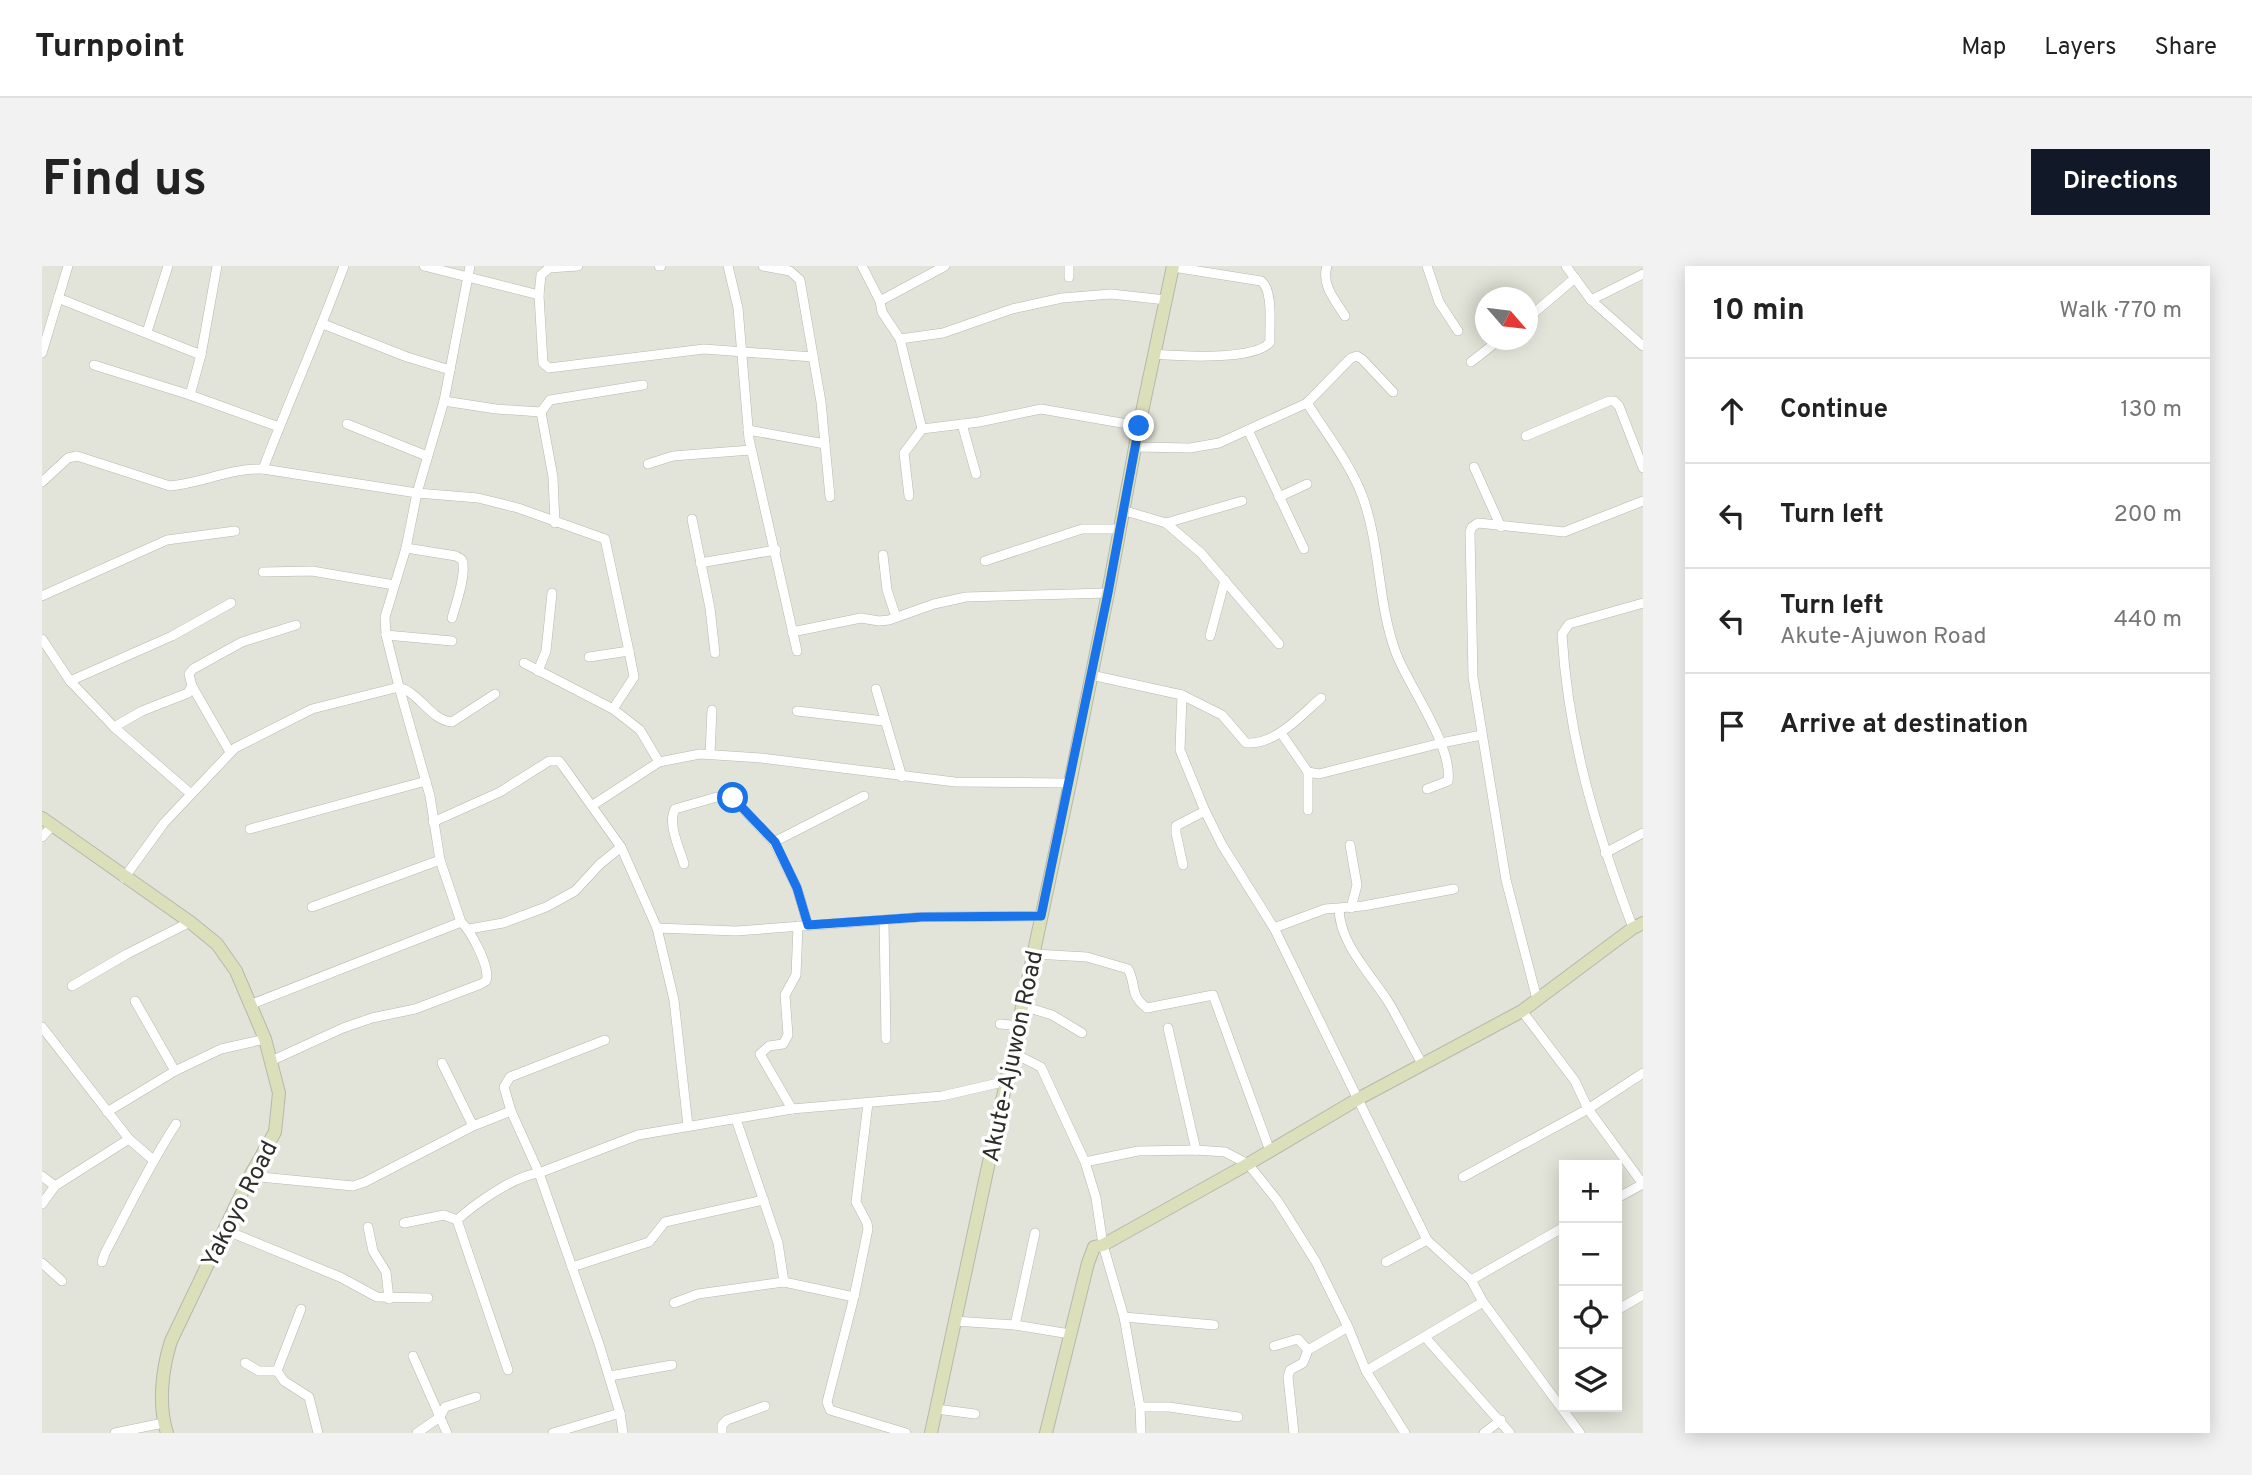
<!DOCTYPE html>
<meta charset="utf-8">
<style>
:root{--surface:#fff;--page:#f2f2f2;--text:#222;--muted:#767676;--line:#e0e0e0;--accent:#111827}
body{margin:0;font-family:Overpass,sans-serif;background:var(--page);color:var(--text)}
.controls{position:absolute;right:21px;bottom:21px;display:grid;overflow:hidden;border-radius:0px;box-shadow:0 4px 18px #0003}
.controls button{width:63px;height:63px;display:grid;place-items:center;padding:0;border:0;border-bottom:2px solid var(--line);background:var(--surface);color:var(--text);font:35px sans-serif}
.compass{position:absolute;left:1433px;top:21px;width:63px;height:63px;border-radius:50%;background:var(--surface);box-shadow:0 4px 18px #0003;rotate:118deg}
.stop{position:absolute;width:21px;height:21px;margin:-16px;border:5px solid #1a73e8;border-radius:50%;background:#fff}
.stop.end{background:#1a73e8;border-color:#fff;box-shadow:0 2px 7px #0008}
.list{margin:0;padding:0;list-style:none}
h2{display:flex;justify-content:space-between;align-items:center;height:91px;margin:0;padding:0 28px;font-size:30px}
h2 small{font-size:23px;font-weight:400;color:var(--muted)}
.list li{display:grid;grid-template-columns:46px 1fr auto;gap:21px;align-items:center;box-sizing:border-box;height:105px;padding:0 28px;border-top:2px solid var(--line)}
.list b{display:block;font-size:26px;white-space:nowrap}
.list p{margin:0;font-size:23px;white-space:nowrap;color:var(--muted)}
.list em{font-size:23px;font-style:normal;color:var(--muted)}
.icon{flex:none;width:38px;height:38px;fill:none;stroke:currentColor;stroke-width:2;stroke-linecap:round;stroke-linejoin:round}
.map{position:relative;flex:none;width:1601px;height:1167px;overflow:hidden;border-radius:0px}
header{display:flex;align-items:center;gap:42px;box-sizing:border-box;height:98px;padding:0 35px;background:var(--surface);border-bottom:2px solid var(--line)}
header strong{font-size:33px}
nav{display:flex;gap:38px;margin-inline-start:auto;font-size:24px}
.intro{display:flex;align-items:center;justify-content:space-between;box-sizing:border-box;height:168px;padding:0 42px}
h1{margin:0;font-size:49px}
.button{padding:18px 32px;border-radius:0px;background:var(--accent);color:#fff;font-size:24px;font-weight:700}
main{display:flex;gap:42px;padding:0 42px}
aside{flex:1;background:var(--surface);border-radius:0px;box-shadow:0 4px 18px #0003}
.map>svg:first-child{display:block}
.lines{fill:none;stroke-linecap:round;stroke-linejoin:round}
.street-casing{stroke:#b6b8ad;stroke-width:10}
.secondary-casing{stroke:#b6b8ad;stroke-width:14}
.street{stroke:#fff;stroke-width:9}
.secondary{stroke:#dce0ba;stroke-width:12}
.route{stroke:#1a73e8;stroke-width:9}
.labels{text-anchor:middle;stroke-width:7;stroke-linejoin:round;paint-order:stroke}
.street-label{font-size:24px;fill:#2d2e2a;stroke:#fff}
</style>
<header>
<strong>Turnpoint</strong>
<nav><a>Map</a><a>Layers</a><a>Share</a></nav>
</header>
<div class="intro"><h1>Find us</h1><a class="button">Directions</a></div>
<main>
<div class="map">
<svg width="1601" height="1167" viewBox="0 0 1601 1167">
<rect width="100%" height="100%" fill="#e2e4d9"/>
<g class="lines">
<g class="street-casing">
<g id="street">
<path d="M 382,0 L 497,29"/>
<path d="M 536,0 L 507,2 L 499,9 L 497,29 L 501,97 L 507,102 L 662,83 L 771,91"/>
<path d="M 617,0 L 619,0"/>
<path d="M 686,0 L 696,42 L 707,173 L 755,385"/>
<path d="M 721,0 L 748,5 L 758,14 L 779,136 L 788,231"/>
<path d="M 820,0 L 838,35 L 840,46 L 858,73 L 880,163"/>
<path d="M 1285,0 C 1279,19 1293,34 1303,50"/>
<path d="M 1385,0 L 1397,36 L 1416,65"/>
<path d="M 1524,0 L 1549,34 L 1601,80"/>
<path d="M 1027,11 L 1027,0"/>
<path d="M 16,32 L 159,89"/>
<path d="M 1549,34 L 1601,8"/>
<path d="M 838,35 L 903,0"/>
<path d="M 1486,52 L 1533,12"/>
<path d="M 281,58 L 365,91 L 408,104"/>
<path d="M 105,66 L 126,0"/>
<path d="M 858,73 L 901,67 L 970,43 L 1020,32 L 1069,28 L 1124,34"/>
<path d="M 0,87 L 26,0"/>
<path d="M 1112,88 C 1136,90 1213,95 1228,76 C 1227,60 1232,25 1219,15 L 1131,1"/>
<path d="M 1429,96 L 1457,74"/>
<path d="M 52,99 L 148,129 L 237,161"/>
<path d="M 148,129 L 159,89 L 175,0"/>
<path d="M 402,135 L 454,143 L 499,146"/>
<path d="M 1265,137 C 1284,167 1307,196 1320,229 C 1339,280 1335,336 1354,387 C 1367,421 1411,480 1406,515 L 1385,523"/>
<path d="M 305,158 L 385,190"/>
<path d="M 920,158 L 934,208"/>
<path d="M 706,164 L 783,178"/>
<path d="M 1206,164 L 1262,283"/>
<path d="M 1484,170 L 1567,135 L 1572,135 L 1577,140 L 1601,202"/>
<path d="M 1093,181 L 1148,182 L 1177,177 L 1265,137 L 1309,92 L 1315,90 L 1320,93 L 1351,126"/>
<path d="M 606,198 L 631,190 L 709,184"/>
<path d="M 1432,201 L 1459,261"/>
<path d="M 221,203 C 247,135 277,68 302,0"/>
<path d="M 0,216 L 26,192 L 35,190 L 128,220 C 159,217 189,202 221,203 L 375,227 L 436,232 L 476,242 L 563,273 L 587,385 L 547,391"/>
<path d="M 867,230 L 862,187 L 880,163 L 937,156 L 999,143 L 1097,160"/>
<path d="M 1237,231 L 1265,218"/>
<path d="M 1080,244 L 1124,257 L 1200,235"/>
<path d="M 650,253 L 668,342 L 673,387"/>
<path d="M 513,257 L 511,211 L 499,146 L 508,134 L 601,119"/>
<path d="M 1124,257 L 1159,287 L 1237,378"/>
<path d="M 364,282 L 414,290 C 418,293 421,292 421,299 C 423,312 414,338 410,352"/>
<path d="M 841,289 L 845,324 L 854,351"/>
<path d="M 943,295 L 1040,263 L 1077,263"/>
<path d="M 658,297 L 734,284"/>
<path d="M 221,306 L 270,305 L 352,319"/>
<path d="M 0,330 L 125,274 L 193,265"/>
<path d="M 750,366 L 819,352 L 837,355 L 847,354 L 892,338 L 924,331 L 1066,327"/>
<path d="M 344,369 L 410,375"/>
<path d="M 1168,370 L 1183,314"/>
<path d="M 0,373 L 28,415 L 72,461 L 149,528"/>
<path d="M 482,397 L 571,443 L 598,464 L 617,496"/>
<path d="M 496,405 L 504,385 L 510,327"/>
<path d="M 1049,409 L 1140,429 L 1180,449 L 1204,477 C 1234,479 1258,450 1279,432"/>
<path d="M 28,415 L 130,370 L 189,337"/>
<path d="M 150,420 L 188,486"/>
<path d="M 834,423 L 860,511"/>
<path d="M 1140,429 L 1138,484 L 1163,545 L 1180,579 L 1232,662 L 1385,974 L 1429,1014 L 1441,1036 L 1538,1167"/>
<path d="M 571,443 L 592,411 L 587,385"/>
<path d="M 755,445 L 842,455"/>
<path d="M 72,461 L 100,445 L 146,427 L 150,420 L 147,408 L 151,403 L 200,376 L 254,359"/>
<path d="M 1239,467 L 1266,506 L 1277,508 L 1399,477 L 1440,469"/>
<path d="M 668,488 L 670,444"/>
<path d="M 551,539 L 617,496 L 658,488 L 719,492 L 913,516 L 1028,517"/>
<path d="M 1266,544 L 1266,506"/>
<path d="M 391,556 L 458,526 L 507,495 L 517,495 L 521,500 L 579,581 L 615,662 L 632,734 L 646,860"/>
<path d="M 208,563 L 384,515"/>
<path d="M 0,571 L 10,560"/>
<path d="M 732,576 L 822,530"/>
<path d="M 1308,579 L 1315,619 L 1309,642"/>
<path d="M 1563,587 L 1601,567"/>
<path d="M 642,598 C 638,583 625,558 633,543 L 675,531 L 691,532 L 732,576 L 755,622 L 766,659"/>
<path d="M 1141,599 L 1134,567 L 1134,560 L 1163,545"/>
<path d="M 82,612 L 122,557 L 193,482 L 270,443 L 357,421 C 378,427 388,454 410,456 L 453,428"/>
<path d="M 270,641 L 398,594"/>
<path d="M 1297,643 C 1298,679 1329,708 1347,737 C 1359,757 1369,779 1381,799"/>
<path d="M 842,654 L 844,773"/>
<path d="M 419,656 L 398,594 L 388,530 L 357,421 L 344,369 L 343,351 L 364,282 L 375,227 L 402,135 L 428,0"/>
<path d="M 615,662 L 694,665 L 880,651 L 999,650"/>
<path d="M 1232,662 L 1283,643 L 1321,640 L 1412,623"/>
<path d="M 1591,662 C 1554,564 1526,473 1520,368 L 1527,358 L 1601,337"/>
<path d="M 427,663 L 461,657 L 504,641 L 533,625 L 558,598 L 579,581"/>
<path d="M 992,688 L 1045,691 L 1086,703 C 1095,720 1087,729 1105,742 L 1171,729 L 1228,885"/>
<path d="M 30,720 L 85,688 L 148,656"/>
<path d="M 1495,733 L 1464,614 L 1431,411 L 1428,266 L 1430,261 L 1436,257 L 1522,266 L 1601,235"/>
<path d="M 93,735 L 133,805"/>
<path d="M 210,738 L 419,656 C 429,665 449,702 444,715 L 439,718 L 373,743 L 330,752 L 301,762 L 229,795"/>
<path d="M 981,740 L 1010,749 L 1040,767"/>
<path d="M 1480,745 L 1533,815 L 1546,843 L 1601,918"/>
<path d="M 958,758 L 978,760"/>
<path d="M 0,761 L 87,873 L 110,893"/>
<path d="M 1126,762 L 1154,884"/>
<path d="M 563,774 L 468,811 L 462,821 L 469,845 L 497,907 L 557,1078 L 578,1147 L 581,1167"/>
<path d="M 971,787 L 999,801 L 1043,896 L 1054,932 L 1061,979 L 1082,1051 L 1098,1141 L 1099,1167"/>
<path d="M 400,797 L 431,860"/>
<path d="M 826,837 L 814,936 L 825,957 L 826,963 L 812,1031 L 785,1136 L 788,1144 L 864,1167"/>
<path d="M 750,843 L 718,788 L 727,780 L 741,778 L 746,769 L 743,729 L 754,709 L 756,660"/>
<path d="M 65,846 L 133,805 L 179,783 L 223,773"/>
<path d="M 694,853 L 736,977 L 742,1016"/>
<path d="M 1043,896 L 1096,885 L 1154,884 L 1183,886 L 1206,898 L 1235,934 L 1274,996 L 1306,1061 L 1324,1105 L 1363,1167"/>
<path d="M 0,910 L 13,920"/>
<path d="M 208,910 L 311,920 L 323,916 L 431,860 L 469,845"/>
<path d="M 1421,911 L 1546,843 L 1601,807"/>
<path d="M 1575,932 L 1601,918"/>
<path d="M 0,938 L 13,920 L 87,873"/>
<path d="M 415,954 L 466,1104"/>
<path d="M 362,957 L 402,949 L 415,954 C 434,937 472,910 497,907 L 596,869 L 750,843 L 900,830 L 965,815"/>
<path d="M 326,961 L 331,985 L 344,1006 L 347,1033"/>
<path d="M 183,964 L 298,1011 L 335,1031 L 386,1032"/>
<path d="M 60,996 L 63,987 C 86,944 107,899 134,858"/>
<path d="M 1344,996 L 1385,974"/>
<path d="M 0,997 L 20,1015"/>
<path d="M 530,1001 L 607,976 L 623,956 L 722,934"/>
<path d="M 1429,1014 L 1522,961"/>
<path d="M 632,1037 L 656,1028 L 742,1016 L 812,1031"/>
<path d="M 259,1043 L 235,1105 L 242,1115 L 267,1131 L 276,1167"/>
<path d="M 1575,1044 L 1601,1029"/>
<path d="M 1082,1051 L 1172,1059"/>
<path d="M 912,1055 L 973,1059 L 1028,1068"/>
<path d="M 973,1059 L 993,967"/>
<path d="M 1383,1071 L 1468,1167"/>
<path d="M 1232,1080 L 1256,1073 L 1266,1084"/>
<path d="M 371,1090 L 405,1167"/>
<path d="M 203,1097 L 217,1105 L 235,1105"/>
<path d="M 1324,1105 L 1441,1036"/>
<path d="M 568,1110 L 630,1099"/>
<path d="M 1098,1141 L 1127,1141 L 1196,1151"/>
<path d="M 894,1143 L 933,1148"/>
<path d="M 73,1167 L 121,1157"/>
<path d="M 375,1167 L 398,1151 L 403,1141 L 434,1131"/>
<path d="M 511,1167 L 578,1147"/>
<path d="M 680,1167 L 680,1159 L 685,1154 L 723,1140"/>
<path d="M 1252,1167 L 1246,1111 L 1248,1104 L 1261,1097 L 1266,1084 L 1306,1061"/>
<path d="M 1442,1167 L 1459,1154"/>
</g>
</g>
<g class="secondary-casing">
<g id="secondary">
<path d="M 0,552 L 148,656 L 175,678 L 194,705 L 223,773 L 237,827 L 233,866 L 208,910 L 129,1075 C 120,1103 116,1139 125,1167"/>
<path d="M 889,1167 L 1028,517 L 1066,327 L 1097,160 L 1131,0"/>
<path d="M 1004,1167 L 1046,997 L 1052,981 L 1061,979 L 1206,898 L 1316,833 L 1480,745 L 1591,662 L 1601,657"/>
</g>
</g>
<use href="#street" class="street"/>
<use href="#secondary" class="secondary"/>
</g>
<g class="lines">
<path class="route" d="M 691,532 L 733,576 L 755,622 L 766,659 L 880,651 L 999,650 L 1066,327 L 1097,160"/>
</g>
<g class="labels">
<g class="street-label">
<text transform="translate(970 790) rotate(-78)" y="8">Akute-Ajuwon Road</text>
<text transform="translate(197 938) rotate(-63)" y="8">Yakoyo Road</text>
</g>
</g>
</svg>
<div class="controls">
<button>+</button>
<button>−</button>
<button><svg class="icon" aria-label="locate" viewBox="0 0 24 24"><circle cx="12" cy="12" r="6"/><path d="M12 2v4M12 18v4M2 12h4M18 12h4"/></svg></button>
<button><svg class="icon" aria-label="layers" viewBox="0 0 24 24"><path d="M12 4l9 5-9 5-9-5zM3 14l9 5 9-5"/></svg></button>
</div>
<svg class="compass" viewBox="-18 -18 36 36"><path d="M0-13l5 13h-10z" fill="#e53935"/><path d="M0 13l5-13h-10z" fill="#767676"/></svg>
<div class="stop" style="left:691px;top:532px"></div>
<div class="stop end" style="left:1097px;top:160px"></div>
</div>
<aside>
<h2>10 min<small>Walk · 770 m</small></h2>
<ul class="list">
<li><svg class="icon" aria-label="ahead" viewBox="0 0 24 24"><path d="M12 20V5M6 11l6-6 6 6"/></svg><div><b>Continue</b></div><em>130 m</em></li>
<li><svg class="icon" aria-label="left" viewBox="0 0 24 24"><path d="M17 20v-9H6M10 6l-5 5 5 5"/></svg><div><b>Turn left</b></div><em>200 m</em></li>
<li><svg class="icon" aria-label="left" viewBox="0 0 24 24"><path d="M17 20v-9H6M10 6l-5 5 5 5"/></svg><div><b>Turn left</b><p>Akute-Ajuwon Road</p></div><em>440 m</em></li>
<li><svg class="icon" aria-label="arrive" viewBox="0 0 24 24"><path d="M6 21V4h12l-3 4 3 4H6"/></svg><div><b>Arrive at destination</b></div></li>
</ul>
</aside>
</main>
